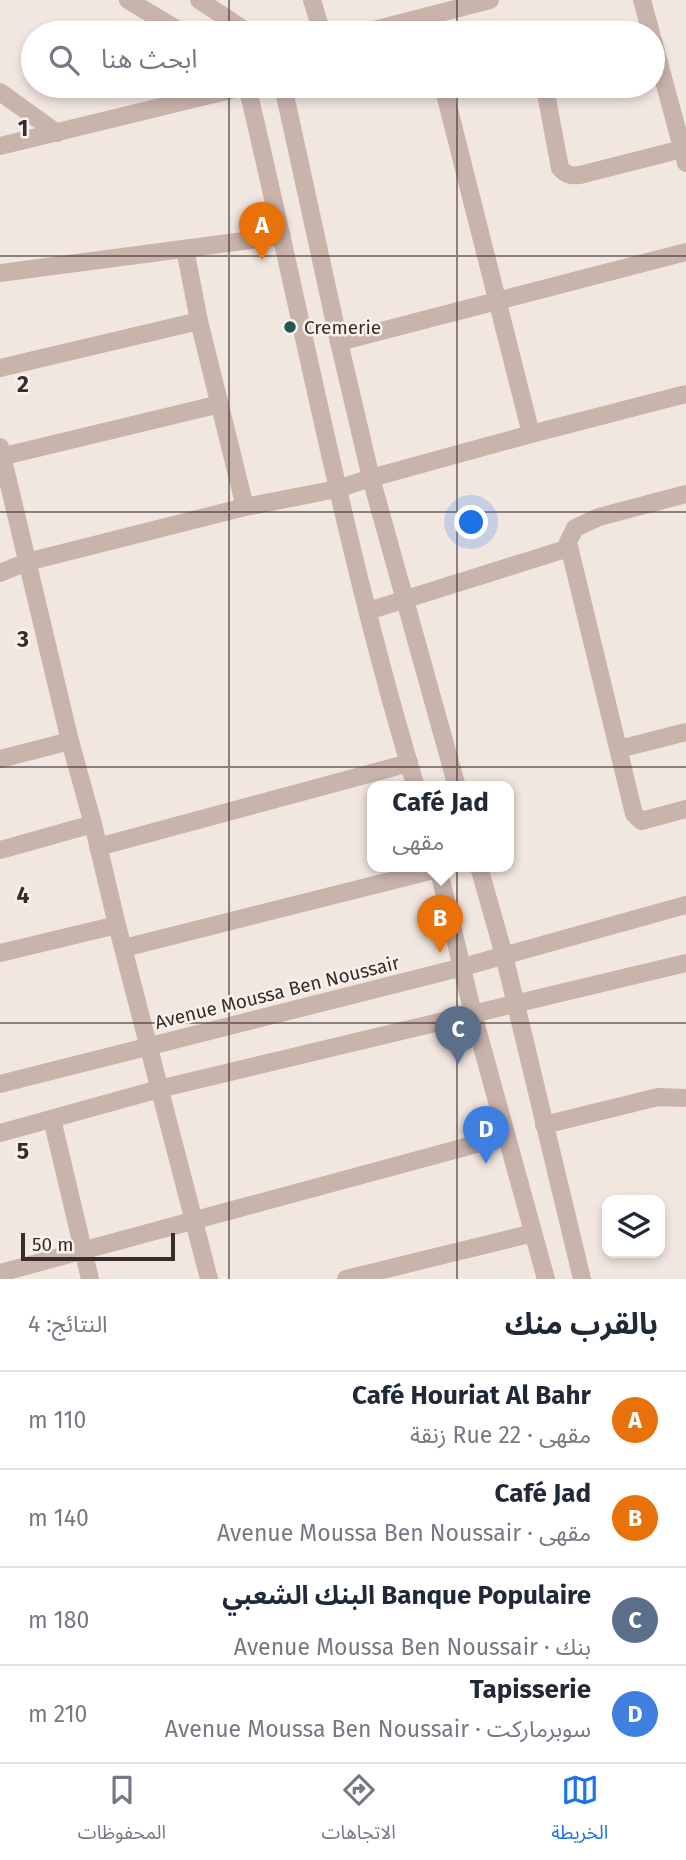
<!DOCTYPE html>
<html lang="ar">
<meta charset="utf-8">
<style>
:root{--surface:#fff;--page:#f6f6f7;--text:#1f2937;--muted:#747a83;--line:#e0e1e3;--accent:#1a73e8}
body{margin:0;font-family:"Fira Sans","Noto Sans Arabic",sans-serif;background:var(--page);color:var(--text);direction:rtl}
.controls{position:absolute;right:21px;bottom:21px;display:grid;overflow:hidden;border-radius:14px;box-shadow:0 4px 10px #0003}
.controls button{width:63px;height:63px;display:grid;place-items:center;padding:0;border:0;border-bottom:2px solid var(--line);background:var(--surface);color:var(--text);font:35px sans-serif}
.scale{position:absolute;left:21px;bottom:18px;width:154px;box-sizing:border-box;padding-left:7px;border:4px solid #382c2b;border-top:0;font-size:19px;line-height:24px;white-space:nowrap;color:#382c2b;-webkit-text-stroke:5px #f9f1ec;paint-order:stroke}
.you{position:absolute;left:472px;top:523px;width:24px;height:24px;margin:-18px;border:5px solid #fff;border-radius:50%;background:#1a73e8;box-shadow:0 0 0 10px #1a73e833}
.badge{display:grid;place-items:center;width:46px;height:46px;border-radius:50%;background:var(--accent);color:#fff;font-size:23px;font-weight:700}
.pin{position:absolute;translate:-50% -58px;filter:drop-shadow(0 2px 4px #0008)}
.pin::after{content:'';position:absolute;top:37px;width:24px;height:21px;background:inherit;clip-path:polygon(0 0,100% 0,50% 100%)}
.popup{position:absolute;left:367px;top:781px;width:147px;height:91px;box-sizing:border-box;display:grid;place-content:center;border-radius:14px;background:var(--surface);filter:drop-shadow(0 2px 5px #0005);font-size:23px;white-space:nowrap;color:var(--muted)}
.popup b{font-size:26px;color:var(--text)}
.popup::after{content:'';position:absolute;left:50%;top:100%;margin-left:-14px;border:14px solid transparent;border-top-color:var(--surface)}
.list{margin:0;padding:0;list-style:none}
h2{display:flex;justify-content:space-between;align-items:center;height:91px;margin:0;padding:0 28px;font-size:30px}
h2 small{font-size:23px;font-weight:400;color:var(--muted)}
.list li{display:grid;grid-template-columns:46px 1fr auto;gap:21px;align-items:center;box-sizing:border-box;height:98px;padding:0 28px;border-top:2px solid var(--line)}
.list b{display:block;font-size:26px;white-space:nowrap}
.list p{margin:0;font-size:23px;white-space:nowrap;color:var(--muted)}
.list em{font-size:23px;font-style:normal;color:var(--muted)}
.icon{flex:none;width:38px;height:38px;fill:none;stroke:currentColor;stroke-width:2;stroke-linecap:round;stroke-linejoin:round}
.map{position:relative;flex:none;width:686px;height:1279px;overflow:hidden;direction:ltr}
.search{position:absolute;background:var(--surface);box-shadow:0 4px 10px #0003;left:21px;right:21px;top:21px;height:77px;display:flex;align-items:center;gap:18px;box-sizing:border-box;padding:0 24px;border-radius:38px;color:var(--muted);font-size:26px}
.sheet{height:483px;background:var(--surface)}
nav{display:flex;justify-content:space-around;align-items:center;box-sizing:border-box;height:98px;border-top:2px solid var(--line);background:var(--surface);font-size:19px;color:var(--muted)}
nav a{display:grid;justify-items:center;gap:4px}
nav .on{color:var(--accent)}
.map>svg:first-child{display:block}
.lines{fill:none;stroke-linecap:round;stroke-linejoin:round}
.minor{stroke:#c9b4ac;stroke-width:18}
.grid{fill:none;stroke:#382c2b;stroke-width:2;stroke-opacity:0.55}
.poi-dot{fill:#225751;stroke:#f9f1ec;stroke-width:2.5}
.labels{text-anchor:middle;stroke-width:5;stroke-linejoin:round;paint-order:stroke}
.poi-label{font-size:19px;fill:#382c2b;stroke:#f9f1ec;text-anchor:start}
.street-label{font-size:19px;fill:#382c2b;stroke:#f9f1ec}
.grid-label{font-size:23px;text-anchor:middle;font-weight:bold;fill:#382c2b;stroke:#f9f1ec;stroke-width:5;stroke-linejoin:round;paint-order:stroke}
</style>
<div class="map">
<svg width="686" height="1279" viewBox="0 0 686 1279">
<rect width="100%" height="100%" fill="#f2e6e0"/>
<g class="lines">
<g class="minor">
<path d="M 128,0 L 183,33"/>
<path d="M 199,0 L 249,33"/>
<path d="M 312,0 L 322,33"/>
<path d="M 642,0 L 651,33"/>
<path d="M 362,33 L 490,0"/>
<path d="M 653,40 L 686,163"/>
<path d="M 247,86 C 303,320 346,557 416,787"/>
<path d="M 283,86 L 339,342 L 371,478 L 457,787"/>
<path d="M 443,86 L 531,434"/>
<path d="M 547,86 L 547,99 L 560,168 C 566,175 571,176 580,175 L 682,149"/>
<path d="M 0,92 L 57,133"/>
<path d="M 0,146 L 247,86"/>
<path d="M 185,249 L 199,321 L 245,507"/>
<path d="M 0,273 L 282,236"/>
<path d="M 339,342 L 686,252"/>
<path d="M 0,368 L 199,321"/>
<path d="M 0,447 L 70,741 L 93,824 L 117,925 L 209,1279"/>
<path d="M 0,457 L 220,404"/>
<path d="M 686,494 L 599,517 L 575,528 L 568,542 L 634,814 L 641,821 L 686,809"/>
<path d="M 0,573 L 27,562 L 245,507 L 337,489 L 371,478 L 531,434 L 686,394"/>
<path d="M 368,611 L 569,548"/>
<path d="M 619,749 L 686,732"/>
<path d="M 0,759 L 70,741"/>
<path d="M 98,847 L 409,763"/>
<path d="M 0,850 L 93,824"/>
<path d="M 438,867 L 473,1014 L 546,1279"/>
<path d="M 479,867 L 504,955 L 582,1279"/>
<path d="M 124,948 L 438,869"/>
<path d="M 0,953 L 117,925"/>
<path d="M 0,1084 L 463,967 L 686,905"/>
<path d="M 52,1119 L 90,1279"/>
<path d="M 544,1125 L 658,1097 L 686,1098"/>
<path d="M 0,1133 L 159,1089 L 686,963"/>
<path d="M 0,1273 L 506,1136"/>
<path d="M 346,1279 L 533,1233"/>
</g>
</g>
<path class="grid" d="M 229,0 L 229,33M 457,0 L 457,33M 229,86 L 229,1279M 457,86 L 457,1279M 0,256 L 686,256M 0,512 L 686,512M 0,767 L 686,767M 0,1023 L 686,1023"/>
<circle class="poi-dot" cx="290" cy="327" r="7"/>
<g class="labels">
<g class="poi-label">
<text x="304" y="334">Cremerie</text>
</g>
<g class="street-label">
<text transform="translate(277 992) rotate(-14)" y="7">Avenue Moussa Ben Noussair</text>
</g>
</g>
<g class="grid-label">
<text x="23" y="136">1</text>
<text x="23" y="392">2</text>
<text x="23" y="647">3</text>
<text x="23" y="903">4</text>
<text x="23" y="1159">5</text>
</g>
</svg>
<div class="controls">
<button><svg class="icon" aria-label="layers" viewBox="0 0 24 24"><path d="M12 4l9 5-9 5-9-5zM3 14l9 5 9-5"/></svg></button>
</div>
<div class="scale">50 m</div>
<div class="you"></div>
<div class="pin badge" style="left:262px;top:260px;background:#e8710a">A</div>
<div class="pin badge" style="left:440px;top:953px;background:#e8710a">B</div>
<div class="popup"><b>Café Jad</b>مقهى</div>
<div class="pin badge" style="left:458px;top:1064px;background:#5c6f8a">C</div>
<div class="pin badge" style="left:486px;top:1164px;background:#3f7fe0">D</div>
<div class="search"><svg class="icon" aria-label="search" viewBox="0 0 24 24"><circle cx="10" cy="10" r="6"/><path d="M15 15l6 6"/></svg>ابحث هنا</div>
</div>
<section class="sheet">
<h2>بالقرب منك<small>النتائج: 4</small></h2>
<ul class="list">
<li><span class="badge" style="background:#e8710a">A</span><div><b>Café Houriat Al Bahr</b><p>مقهى · Rue 22 زنقة</p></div><em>110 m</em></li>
<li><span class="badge" style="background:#e8710a">B</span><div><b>Café Jad</b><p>مقهى · Avenue Moussa Ben Noussair</p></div><em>140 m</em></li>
<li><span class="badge" style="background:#5c6f8a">C</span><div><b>Banque Populaire البنك الشعبي</b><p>بنك · Avenue Moussa Ben Noussair</p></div><em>180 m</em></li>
<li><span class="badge" style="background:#3f7fe0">D</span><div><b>Tapisserie</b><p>سوبرماركت · Avenue Moussa Ben Noussair</p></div><em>210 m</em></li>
</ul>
</section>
<nav>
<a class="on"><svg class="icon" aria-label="map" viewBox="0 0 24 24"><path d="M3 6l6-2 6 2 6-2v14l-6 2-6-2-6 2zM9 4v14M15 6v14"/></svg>الخريطة</a>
<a><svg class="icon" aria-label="directions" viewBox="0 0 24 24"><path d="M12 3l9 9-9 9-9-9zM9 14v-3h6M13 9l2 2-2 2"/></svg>الاتجاهات</a>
<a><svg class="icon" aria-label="saved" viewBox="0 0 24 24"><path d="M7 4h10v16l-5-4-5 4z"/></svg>المحفوظات</a>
</nav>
